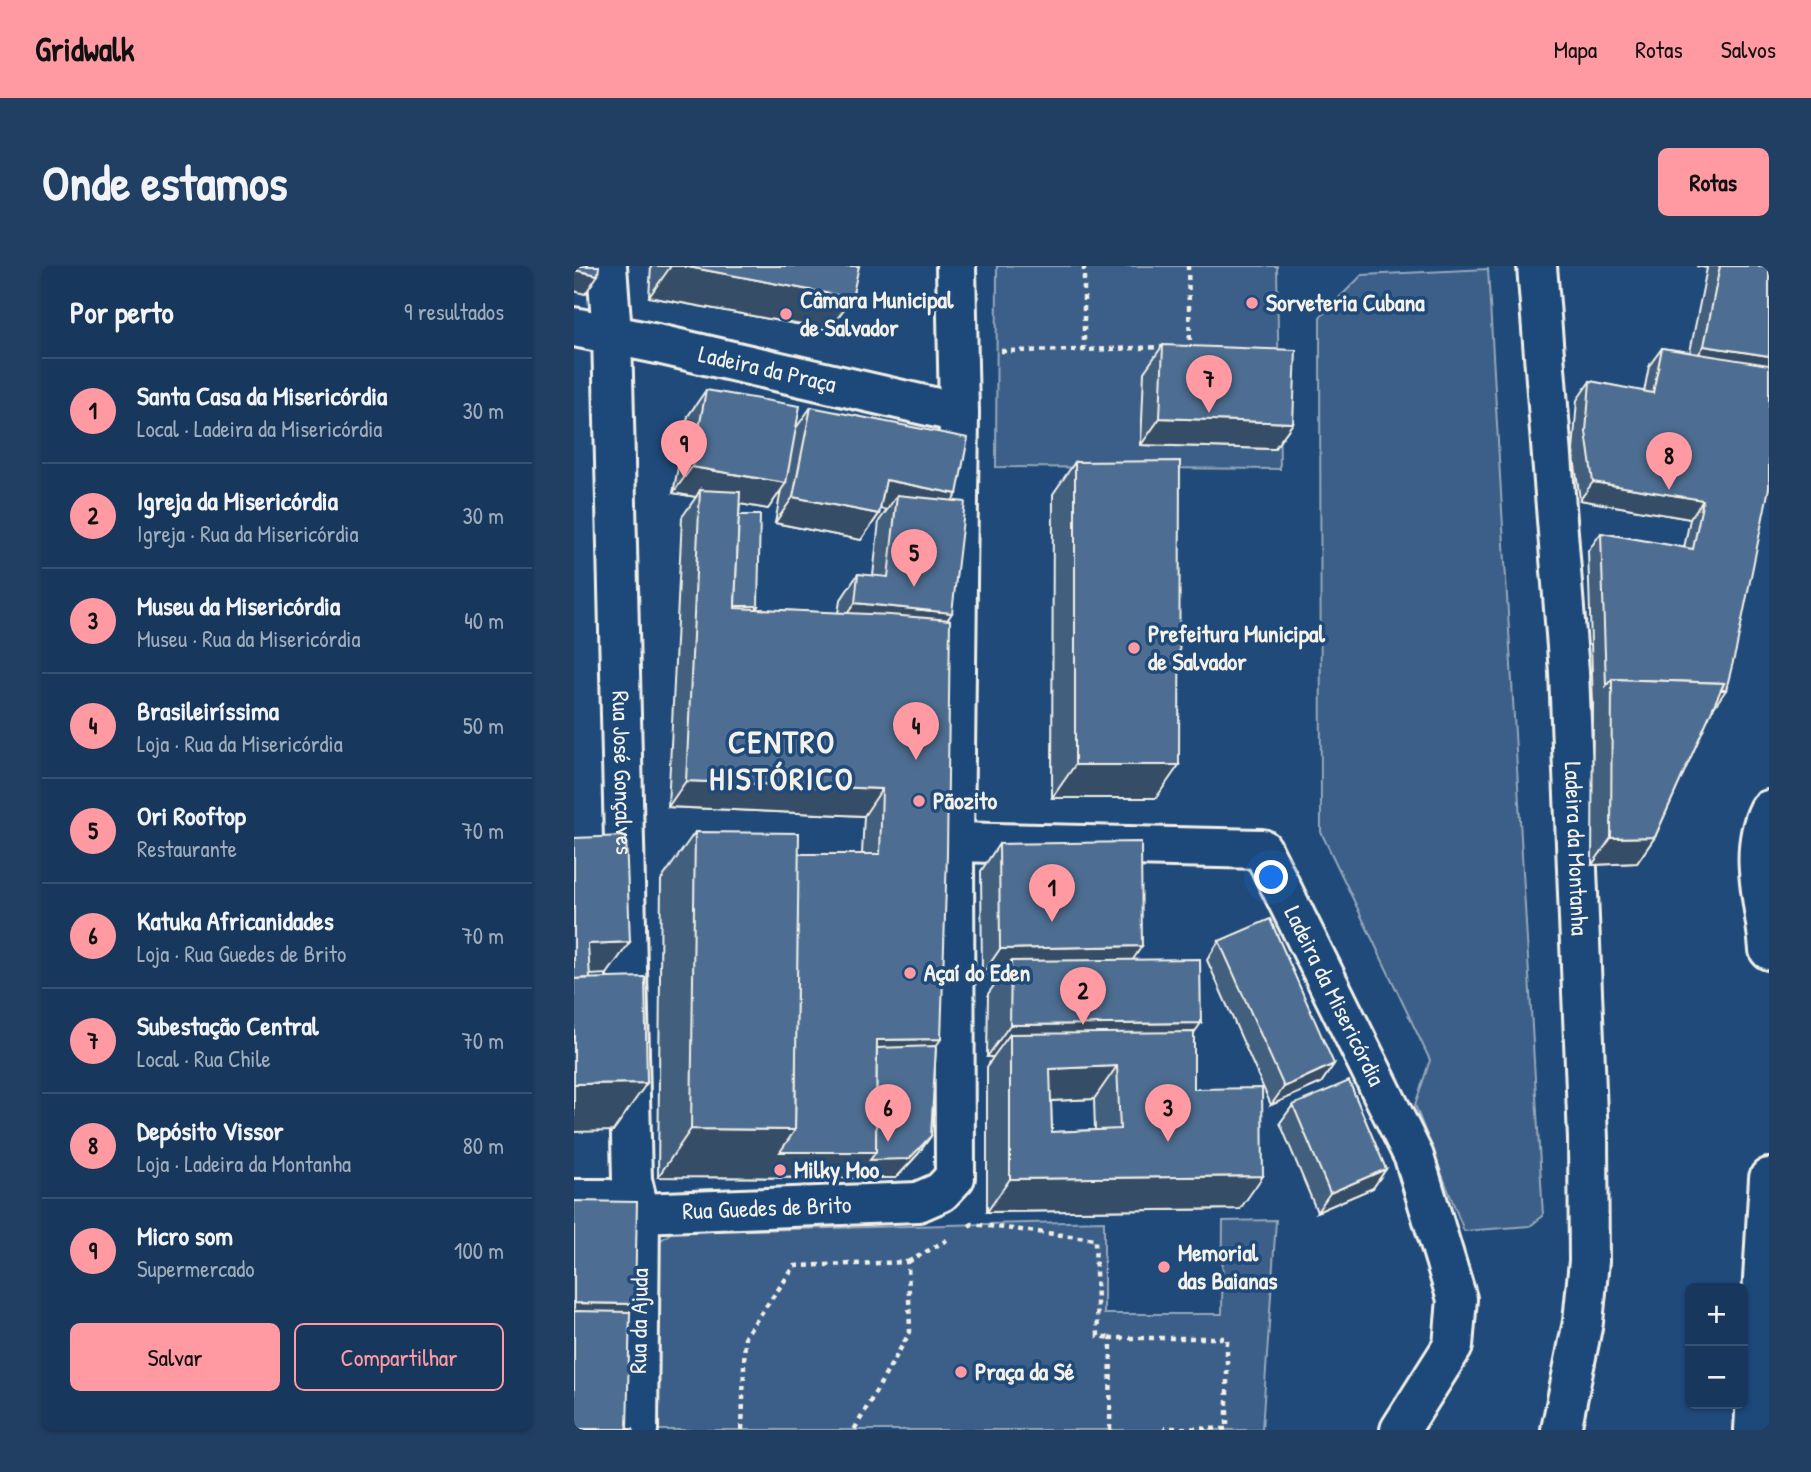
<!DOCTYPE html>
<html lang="pt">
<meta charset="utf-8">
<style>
:root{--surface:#17385c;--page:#203f62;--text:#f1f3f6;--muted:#9eacbb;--line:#365272;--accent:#ff9aa2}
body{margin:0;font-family:"Patrick Hand",sans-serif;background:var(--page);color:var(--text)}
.controls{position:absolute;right:21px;bottom:21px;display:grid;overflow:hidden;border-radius:10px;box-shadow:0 2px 5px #0004}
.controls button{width:63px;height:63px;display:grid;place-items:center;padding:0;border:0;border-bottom:2px solid var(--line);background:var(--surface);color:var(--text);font:35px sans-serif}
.you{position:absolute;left:698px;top:612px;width:24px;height:24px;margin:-18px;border:5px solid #fff;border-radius:50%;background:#1a73e8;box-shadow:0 0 0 10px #1a73e833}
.badge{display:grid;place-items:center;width:46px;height:46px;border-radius:50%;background:var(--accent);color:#111;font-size:23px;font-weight:700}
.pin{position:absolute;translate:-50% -58px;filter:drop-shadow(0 2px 4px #0008)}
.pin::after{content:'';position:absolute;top:37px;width:24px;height:21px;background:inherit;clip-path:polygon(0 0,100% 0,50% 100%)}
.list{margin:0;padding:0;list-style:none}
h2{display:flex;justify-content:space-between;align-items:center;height:91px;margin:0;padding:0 28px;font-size:30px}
h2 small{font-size:23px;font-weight:400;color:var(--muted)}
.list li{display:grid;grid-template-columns:46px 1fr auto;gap:21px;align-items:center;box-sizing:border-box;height:105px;padding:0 28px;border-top:2px solid var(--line)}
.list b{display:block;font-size:26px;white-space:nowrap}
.list p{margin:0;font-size:23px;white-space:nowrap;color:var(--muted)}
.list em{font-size:23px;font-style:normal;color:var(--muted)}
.actions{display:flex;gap:14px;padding:21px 28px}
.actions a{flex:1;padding:16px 0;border:2px solid var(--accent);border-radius:10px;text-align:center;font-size:24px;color:var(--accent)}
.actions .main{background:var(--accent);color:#111}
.map{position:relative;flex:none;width:1195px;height:1164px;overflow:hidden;border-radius:10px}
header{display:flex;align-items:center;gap:42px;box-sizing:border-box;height:98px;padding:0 35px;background:var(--accent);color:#111}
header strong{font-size:33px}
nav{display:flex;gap:38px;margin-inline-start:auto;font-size:24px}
.intro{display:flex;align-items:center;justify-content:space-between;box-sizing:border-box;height:168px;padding:0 42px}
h1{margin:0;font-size:49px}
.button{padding:18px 32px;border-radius:10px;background:var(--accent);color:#111;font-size:24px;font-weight:700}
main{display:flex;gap:42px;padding:0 42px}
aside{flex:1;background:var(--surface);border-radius:10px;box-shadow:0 2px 5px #0004}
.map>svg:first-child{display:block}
.green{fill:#3a5f88;stroke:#97a8b8;stroke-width:2}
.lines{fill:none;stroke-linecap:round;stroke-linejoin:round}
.minor-casing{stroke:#f4f1e8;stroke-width:44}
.tertiary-casing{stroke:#f4f1e8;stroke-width:44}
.secondary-casing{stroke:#f4f1e8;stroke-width:44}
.path{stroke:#f4f1e8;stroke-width:4.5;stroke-dasharray:5 5;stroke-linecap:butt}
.minor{stroke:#1f4a7a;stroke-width:38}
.tertiary{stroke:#1f4a7a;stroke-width:38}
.secondary{stroke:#1f4a7a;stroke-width:38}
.wall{fill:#425f7e;stroke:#f4f1e8;stroke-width:2;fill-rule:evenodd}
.shaded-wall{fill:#364d66;stroke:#f4f1e8;stroke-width:2}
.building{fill:#4d6e92;stroke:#f4f1e8;stroke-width:2;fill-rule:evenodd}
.poi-dot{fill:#ff9aa2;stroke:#1f4a7a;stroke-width:2.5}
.labels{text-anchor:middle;stroke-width:7;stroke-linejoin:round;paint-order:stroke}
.poi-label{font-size:24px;font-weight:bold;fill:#f4f1e8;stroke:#1f4a7a;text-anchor:start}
.street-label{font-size:24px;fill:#f4f1e8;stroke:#1f4a7a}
.district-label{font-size:32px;font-weight:bold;letter-spacing:2px;fill:#f4f1e8;stroke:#1f4a7a}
</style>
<header>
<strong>Gridwalk</strong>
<nav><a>Mapa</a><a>Rotas</a><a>Salvos</a></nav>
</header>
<div class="intro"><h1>Onde estamos</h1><a class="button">Rotas</a></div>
<main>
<aside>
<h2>Por perto<small>9 resultados</small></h2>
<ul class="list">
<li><span class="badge">1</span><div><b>Santa Casa da Misericórdia</b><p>Local · Ladeira da Misericórdia</p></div><em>30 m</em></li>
<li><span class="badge">2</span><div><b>Igreja da Misericórdia</b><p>Igreja · Rua da Misericórdia</p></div><em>30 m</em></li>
<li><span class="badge">3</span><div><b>Museu da Misericórdia</b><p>Museu · Rua da Misericórdia</p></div><em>40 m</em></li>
<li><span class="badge">4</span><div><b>Brasileiríssima</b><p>Loja · Rua da Misericórdia</p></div><em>50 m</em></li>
<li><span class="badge">5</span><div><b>Ori Rooftop</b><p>Restaurante</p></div><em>70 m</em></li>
<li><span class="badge">6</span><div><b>Katuka Africanidades</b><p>Loja · Rua Guedes de Brito</p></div><em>70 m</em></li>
<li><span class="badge">7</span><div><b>Subestação Central</b><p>Local · Rua Chile</p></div><em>70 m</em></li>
<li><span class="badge">8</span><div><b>Depósito Vissor</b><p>Loja · Ladeira da Montanha</p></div><em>80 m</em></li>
<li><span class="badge">9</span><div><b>Micro som</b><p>Supermercado</p></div><em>100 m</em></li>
</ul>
<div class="actions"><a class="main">Salvar</a><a>Compartilhar</a></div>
</aside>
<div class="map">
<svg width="1195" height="1164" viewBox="0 0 1195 1164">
<rect width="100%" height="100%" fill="#1f4a7a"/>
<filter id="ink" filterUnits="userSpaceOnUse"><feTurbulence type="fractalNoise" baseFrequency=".0143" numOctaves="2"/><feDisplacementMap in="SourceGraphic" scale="14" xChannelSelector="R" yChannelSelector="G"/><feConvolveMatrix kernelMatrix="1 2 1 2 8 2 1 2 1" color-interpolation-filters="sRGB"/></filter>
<g filter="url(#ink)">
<g class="green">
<path d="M 423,0 L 703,0 L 706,203 L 422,201 Z"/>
<path d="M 914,3 L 969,950 L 956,960 L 890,965 L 841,839 L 856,794 L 747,566 L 746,51 L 788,9 Z"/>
<path d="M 702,954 L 688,1164 L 81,1164 L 81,988 L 86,975 L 98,966 L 530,955 L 530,1048 L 648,1048 L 649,955 Z"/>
</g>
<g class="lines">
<g class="minor-casing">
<g id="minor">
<path id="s1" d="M 38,68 L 58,914 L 66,947 L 64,1164"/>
<path d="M 1195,544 C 1173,588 1192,637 1195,684"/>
<path id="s2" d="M 380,576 L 688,583 L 840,891 L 883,1033 L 879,1080 L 826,1164"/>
<path id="s3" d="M 0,933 L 35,933 L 66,947 L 344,936 L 367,926 L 381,911 L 380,576 L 385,147"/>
<path d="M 1180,1164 L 1195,912"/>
</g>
</g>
<g class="tertiary-casing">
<g id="tertiary">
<path id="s4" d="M 963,0 L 995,406 L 1014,873 L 1015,995 L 1009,1056 L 987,1164"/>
</g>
</g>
<g class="secondary-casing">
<g id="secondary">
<path d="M 33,0 L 38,68"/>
<path id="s5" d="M 0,61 L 88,79 L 385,147 L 382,0"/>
</g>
</g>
<g class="path">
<path d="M 510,0 L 510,84 L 590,81"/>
<path d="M 613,81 L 616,81 L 614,0"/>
<path d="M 427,85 L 510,84"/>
<path d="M 395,960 L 398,958 L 521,973 L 524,1070 L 537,1072"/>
<path d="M 334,996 L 373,974"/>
<path d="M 168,1164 L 171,1070 L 221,1000 L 334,996 L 336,1066 L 280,1164"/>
<path d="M 536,1164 L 537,1072 L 653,1072 L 653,1163 L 592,1162 L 592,1164"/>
</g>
<use href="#minor" class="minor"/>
<use href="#tertiary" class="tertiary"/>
<use href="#secondary" class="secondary"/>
</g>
<g class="wall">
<path d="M 77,0 L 285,0 L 255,64 L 75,31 Z"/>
<path d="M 1122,0 L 1195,0 L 1138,443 L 1081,571 L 1063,597 L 1018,599 L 1019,439 L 1014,285 L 1027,267 L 1110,282 L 1116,253 L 1006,234 L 999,185 L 1003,134 L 1016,115 L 1070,126 L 1075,100 L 1088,82 L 1116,86 L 1133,2 Z"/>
<path d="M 589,79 L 719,157 L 700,183 L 567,179 L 570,106 Z"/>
<path d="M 132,124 L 222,162 L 237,141 L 379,234 L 374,354 L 362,780 L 357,870 L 344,888 L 322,912 L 84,911 L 87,614 L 121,566 L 224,588 L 288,588 L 290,550 L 94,541 L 108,251 L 122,231 L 99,227 L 114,150 ZM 207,224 L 201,257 L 287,274 L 305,248 L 306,243 L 313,244 L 305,255 L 299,310 L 284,308 L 266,335 L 264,347 L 182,343 L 165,249 L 166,238 L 194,243 Z"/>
<path d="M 501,196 L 582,532 L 478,532 L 479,228 Z"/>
<path d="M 425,578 L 559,693 L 620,767 L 620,823 L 666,943 L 413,946 L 413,801 L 419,791 L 413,791 L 414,728 L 427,709 L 408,709 L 407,605 ZM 520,833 L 521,864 L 478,866 L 477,835 Z"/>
<path d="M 645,675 L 760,798 L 747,817 L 697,839 L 633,694 Z"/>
<path d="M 719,839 L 812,903 L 799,922 L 743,946 L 706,857 Z"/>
</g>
<g class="shaded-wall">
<path d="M 97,0 L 109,0 L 278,32 L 255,64 L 75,31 Z"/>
<path d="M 0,4 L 24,9 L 11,28 L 0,25 Z"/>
<path d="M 1130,80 L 1195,90 L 1195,119 L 1112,106 Z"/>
<path d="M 586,152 L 719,157 L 700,183 L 567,179 Z"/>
<path d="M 118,201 L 212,217 L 194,243 L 126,231 L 126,224 L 122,231 L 99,227 Z"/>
<path d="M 312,214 L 383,228 L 365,254 L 323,229 L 313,244 L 294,240 Z"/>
<path d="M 1019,216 L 1129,234 L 1116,253 L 1006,234 Z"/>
<path d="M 219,231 L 305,248 L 287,274 L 201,257 Z"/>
<path d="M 281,337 L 378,347 L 360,374 L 262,363 Z"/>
<path d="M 158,340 L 184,340 L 177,350 L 151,349 Z"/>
<path d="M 1038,421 L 1152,424 L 1139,443 Z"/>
<path d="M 501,499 L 605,499 L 582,532 L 478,532 Z"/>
<path d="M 112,515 L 308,523 L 290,550 L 94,541 Z"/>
<path d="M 1081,571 L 1063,597 L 1018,599 L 1037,572 Z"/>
<path d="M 56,676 L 33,708 L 0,710 L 14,678 Z"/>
<path d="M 568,680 L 550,707 L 437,695 L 427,709 L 408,709 L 426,683 Z"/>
<path d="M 627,757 L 604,790 L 436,768 L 419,791 L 413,791 L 436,759 Z"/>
<path d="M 367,773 L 349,799 L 297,800 L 303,774 Z"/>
<path d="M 760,798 L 747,817 L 697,839 L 710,821 Z"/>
<path d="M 543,800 L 520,833 L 453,836 L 476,803 Z"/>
<path d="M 73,817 L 39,865 L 0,866 L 0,818 Z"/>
<path d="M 117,863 L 221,864 L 357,870 L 344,888 L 322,912 L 84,911 Z"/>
<path d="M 812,903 L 799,922 L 743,946 L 756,927 Z"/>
<path d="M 689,910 L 666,943 L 413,946 L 436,913 Z"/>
<path d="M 0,1037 L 61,1038 L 43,1065 L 0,1064 Z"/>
</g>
<g class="building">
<path d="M 0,0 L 25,0 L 24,9 L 0,4 Z"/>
<path d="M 109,0 L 285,0 L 278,32 Z"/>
<path d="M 1146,0 L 1195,0 L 1195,90 L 1130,80 Z"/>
<path d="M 589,79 L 722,84 L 719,157 L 586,152 Z"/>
<path d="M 1088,82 L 1195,99 L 1195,222 L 1162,384 L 1152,424 L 1147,424 L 1150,417 L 1038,413 L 1032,420 L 1027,267 L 1119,283 L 1129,234 L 1019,216 L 1012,166 L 1016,115 L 1079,127 Z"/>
<path d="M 132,124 L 226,140 L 212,217 L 118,201 Z"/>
<path d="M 237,141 L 394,172 L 383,228 L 312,214 L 305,248 L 219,231 Z"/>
<path d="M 606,195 L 605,499 L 501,499 L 501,196 Z"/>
<path d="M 126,224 L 166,226 L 161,342 L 316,349 L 376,354 L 373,588 L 367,773 L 303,774 L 302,886 L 206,886 L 221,864 L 224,588 L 306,588 L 308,523 L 112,515 Z"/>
<path d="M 323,229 L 391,236 L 378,347 L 281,337 L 284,308 L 314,311 Z"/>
<path d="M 165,249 L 186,249 L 184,340 L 161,340 Z"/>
<path d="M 1038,413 L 1150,417 L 1081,571 L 1037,572 Z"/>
<path d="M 121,566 L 225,567 L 221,864 L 117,863 Z"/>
<path d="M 52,570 L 56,676 L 14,678 L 16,712 L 0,713 L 0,572 Z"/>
<path d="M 567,576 L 568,680 L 426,683 L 425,578 Z"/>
<path d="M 696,653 L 760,798 L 710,821 L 645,675 Z"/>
<path d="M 626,693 L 627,757 L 436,759 L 437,695 Z"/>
<path d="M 71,711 L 73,817 L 0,818 L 0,713 Z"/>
<path d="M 620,766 L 620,823 L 688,822 L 689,910 L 436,913 L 436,768 ZM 543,800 L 546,863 L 478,866 L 476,803 Z"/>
<path d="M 362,780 L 357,870 L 335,893 L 296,894 L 302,886 L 303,782 Z"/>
<path d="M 775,815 L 812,903 L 756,927 L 719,839 Z"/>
<path d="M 0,935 L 63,936 L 61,1038 L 0,1037 Z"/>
<path d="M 0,1045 L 56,1046 L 53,1163 L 0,1163 Z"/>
<rect x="0" y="1163" width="59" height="1"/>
</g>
</g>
<g class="poi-dot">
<circle cx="678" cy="37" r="7"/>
<circle cx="212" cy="48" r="7"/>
<circle cx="560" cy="382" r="7"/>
<circle cx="345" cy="535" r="7"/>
<circle cx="336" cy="707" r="7"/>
<circle cx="206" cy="904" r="7"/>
<circle cx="590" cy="1001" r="7"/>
<circle cx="387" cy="1106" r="7"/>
</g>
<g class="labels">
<g class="poi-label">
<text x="226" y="42">Câmara Municipal<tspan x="226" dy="28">de Salvador</tspan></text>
<text x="692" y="45">Sorveteria Cubana</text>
<text x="574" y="376">Prefeitura Municipal<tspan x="574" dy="28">de Salvador</tspan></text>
<text x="359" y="543">Pãozito</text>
<text x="350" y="715">Açaí do Eden</text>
<text x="220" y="912">Milky Moo</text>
<text x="604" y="995">Memorial<tspan x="604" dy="28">das Baianas</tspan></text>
<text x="401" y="1114">Praça da Sé</text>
</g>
<g class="street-label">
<text dy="8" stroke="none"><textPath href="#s5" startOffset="198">Ladeira da Praça</textPath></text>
<text dy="8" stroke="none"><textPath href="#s1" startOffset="439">Rua José Gonçalves</textPath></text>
<text dy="8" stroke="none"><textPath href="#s4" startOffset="584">Ladeira da Montanha</textPath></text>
<text dy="8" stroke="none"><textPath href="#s2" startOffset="472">Ladeira da Misericórdia</textPath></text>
<text dy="8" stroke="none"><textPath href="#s3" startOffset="196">Rua Guedes de Brito</textPath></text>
<text transform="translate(65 1055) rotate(-89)" y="8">Rua da Ajuda</text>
</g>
<g class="district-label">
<text x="208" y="487">CENTRO<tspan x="208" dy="37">HISTÓRICO</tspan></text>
</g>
</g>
</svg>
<div class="controls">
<button>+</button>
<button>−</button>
</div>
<div class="you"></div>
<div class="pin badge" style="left:478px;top:656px">1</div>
<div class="pin badge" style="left:509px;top:759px">2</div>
<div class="pin badge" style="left:594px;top:876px">3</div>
<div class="pin badge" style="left:342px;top:494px">4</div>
<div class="pin badge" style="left:340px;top:321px">5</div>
<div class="pin badge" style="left:314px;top:876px">6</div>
<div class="pin badge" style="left:635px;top:147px">7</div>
<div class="pin badge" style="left:1095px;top:224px">8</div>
<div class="pin badge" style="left:110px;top:212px">9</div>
</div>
</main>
